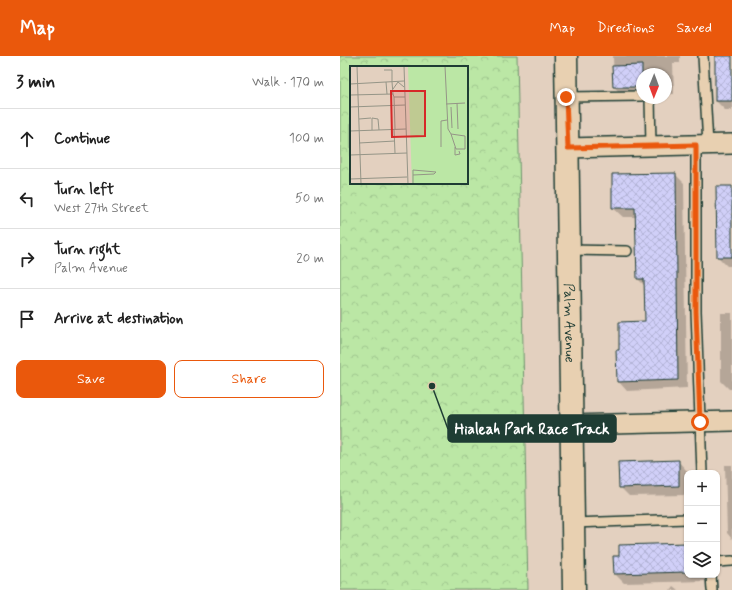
<!DOCTYPE html>
<meta charset="utf-8">
<style>
:root{--surface:#fff;--page:#f6f6f6;--text:#222;--muted:#767676;--line:#e0e0e0;--accent:#ea580c}
body{margin:0;font-family:Mynerve,sans-serif;background:var(--page);color:var(--text)}
.controls{position:absolute;right:12px;bottom:12px;display:grid;overflow:hidden;border-radius:8px;box-shadow:0 1px 3px #0004}
.controls button{width:36px;height:36px;display:grid;place-items:center;padding:0;border:0;border-bottom:1px solid var(--line);background:var(--surface);color:var(--text);font:20px sans-serif}
.compass{position:absolute;left:296px;top:12px;width:36px;height:36px;border-radius:50%;background:var(--surface);box-shadow:0 1px 3px #0004;rotate:181deg}
.stop{position:absolute;width:12px;height:12px;margin:-9px;border:3px solid #ea580c;border-radius:50%;background:#fff}
.stop.end{background:#ea580c;border-color:#fff;box-shadow:0 1px 4px #0008}
.list{margin:0;padding:0;list-style:none}
h2{display:flex;justify-content:space-between;align-items:center;height:52px;margin:0;padding:0 16px;font-size:17px}
h2 small{font-size:13px;font-weight:400;color:var(--muted)}
.list li{display:grid;grid-template-columns:26px 1fr auto;gap:12px;align-items:center;box-sizing:border-box;height:60px;padding:0 16px;border-top:1px solid var(--line)}
.list b{display:block;font-size:15px;white-space:nowrap}
.list p{margin:0;font-size:13px;white-space:nowrap;color:var(--muted)}
.list em{font-size:13px;font-style:normal;color:var(--muted)}
.actions{display:flex;gap:8px;padding:12px 16px}
.actions a{flex:1;padding:9px 0;border:1px solid var(--accent);border-radius:8px;text-align:center;font-size:14px;color:var(--accent)}
.actions .main{background:var(--accent);color:#fff}
.icon{flex:none;width:22px;height:22px;fill:none;stroke:currentColor;stroke-width:2;stroke-linecap:round;stroke-linejoin:round}
.map{position:relative;flex:none;width:392px;height:534px;overflow:hidden}
header{display:flex;align-items:center;gap:24px;box-sizing:border-box;height:56px;padding:0 20px;background:var(--accent);color:#fff}
header strong{font-size:19px}
nav{display:flex;gap:22px;margin-inline-start:auto;font-size:14px}
main{display:flex}
aside{flex:1;background:var(--surface)}
.map>svg:first-child{display:block}
.park{fill:url(#park-crowns);stroke:#6d926c;fill-rule:evenodd}
.shadow{fill:#0003}
.building{fill:url(#building-cross-hatch);stroke:#1f3d34}
.lines{fill:none;stroke-linecap:round;stroke-linejoin:round}
.lane-casing{stroke:#1f3d34;stroke-width:12}
.street-casing{stroke:#1f3d34;stroke-width:22}
.secondary-casing{stroke:#1f3d34;stroke-width:25}
.lane{stroke:#e8d0b1;stroke-width:9}
.street{stroke:#e8d0b1;stroke-width:19}
.secondary{stroke:#e8d0b1;stroke-width:22}
.route{stroke:#ea580c;stroke-width:5}
.labels{text-anchor:middle;stroke-width:3;stroke-linejoin:round;paint-order:stroke}
.street-label{font-size:14px;fill:#1f3d34;stroke:#e8d0b1}
.inset-road{fill:none;stroke:#959587;stroke-width:1}
.view{fill:#d62828;fill-opacity:0.15;stroke:#d62828;stroke-width:2}
.inset-edge{fill:none;stroke:#1f3d34;stroke-width:2}
.leader{fill:none;stroke:#1f3d34;stroke-width:1.5}
.callout-dot{fill:#1f3d34;stroke:#e8d0b1;stroke-width:1.5}
.callout{fill:#1f3d34;stroke:#1f3d34;stroke-width:1.5}
.callout-label{font-size:15px;text-anchor:middle;font-weight:bold;fill:#fff}
</style>
<header>
<strong>Map</strong>
<nav><a>Map</a><a>Directions</a><a>Saved</a></nav>
</header>
<main>
<aside>
<h2>3 min<small>Walk · 170 m</small></h2>
<ul class="list">
<li><svg class="icon" aria-label="ahead" viewBox="0 0 24 24"><path d="M12 20V5M6 11l6-6 6 6"/></svg><div><b>Continue</b></div><em>100 m</em></li>
<li><svg class="icon" aria-label="left" viewBox="0 0 24 24"><path d="M17 20v-9H6M10 6l-5 5 5 5"/></svg><div><b>Turn left</b><p>West 27th Street</p></div><em>50 m</em></li>
<li><svg class="icon" aria-label="right" viewBox="0 0 24 24"><path d="M7 20v-9h11M14 6l5 5-5 5"/></svg><div><b>Turn right</b><p>Palm Avenue</p></div><em>20 m</em></li>
<li><svg class="icon" aria-label="arrive" viewBox="0 0 24 24"><path d="M6 21V4h12l-3 4 3 4H6"/></svg><div><b>Arrive at destination</b></div></li>
</ul>
<div class="actions"><a class="main">Save</a><a>Share</a></div>
</aside>
<div class="map">
<svg width="392" height="534" viewBox="0 0 392 534">
<defs>
<pattern id="park-crowns" width="20" height="18" patternUnits="userSpaceOnUse"><rect width="20" height="18" fill="#bbe7a5"/><path d="M2 6a3 3 0 1 1 6 0M12 15a3 3 0 1 1 6 0" fill="none" stroke="#a0c78f"/></pattern>
<pattern id="building-cross-hatch" width="8" height="8" patternUnits="userSpaceOnUse"><rect width="8" height="8" fill="#d0cff8"/><path d="M0 0l8 8M0 8l8-8" fill="none" stroke="#b2b3d5"/></pattern>
</defs>
<rect width="100%" height="100%" fill="#e3d0bf"/>
<filter id="ink" filterUnits="userSpaceOnUse"><feTurbulence type="fractalNoise" baseFrequency=".025" numOctaves="2"/><feDisplacementMap in="SourceGraphic" scale="8" xChannelSelector="R" yChannelSelector="G"/><feConvolveMatrix kernelMatrix="1 2 1 2 8 2 1 2 1" color-interpolation-filters="sRGB"/></filter>
<g filter="url(#ink)">
<path class="park" d="M 0,0 L 177,0 L 188,534 L 0,534 ZM 11,11 L 127,11 L 127,127 L 11,127 Z"/>
<g class="shadow">
<path d="M 273,0 L 340,0 L 340,7 L 333,7 L 334,38 L 326,38 L 326,18 L 302,18 L 302,39 L 283,39 L 274,31 Z"/>
<path d="M 376,0 L 392,0 L 392,54 L 385,54 L 376,45 Z"/>
<path d="M 335,118 L 344,127 L 347,332 L 287,335 L 278,325 L 280,295 L 306,266 L 305,230 L 298,223 L 296,161 L 283,161 L 273,152 Z"/>
<path d="M 392,131 L 392,210 L 387,210 L 378,201 Z"/>
<path d="M 381,257 L 392,257 L 392,333 L 389,333 L 381,325 Z"/>
<path d="M 338,405 L 347,415 L 347,439 L 289,440 L 280,431 Z"/>
<path d="M 385,409 L 392,409 L 392,483 L 387,477 Z"/>
<path d="M 347,488 L 347,519 L 366,519 L 366,525 L 284,527 L 275,518 Z"/>
<path d="M 333,530 L 338,534 L 330,534 Z"/>
</g>
<g class="building">
<rect x="375" y="0" width="17" height="45"/>
<path d="M 302,9 L 302,31 L 273,31 L 272,10 Z"/>
<path d="M 336,117 L 338,324 L 277,326 L 276,294 L 279,294 L 279,266 L 305,265 L 304,223 L 297,223 L 295,152 L 272,152 L 272,118 Z"/>
<path d="M 376,130 L 392,130 L 392,201 L 377,201 Z"/>
<path d="M 339,404 L 339,430 L 279,432 L 278,406 Z"/>
<path d="M 347,487 L 347,516 L 274,518 L 273,500 L 279,500 L 279,489 Z"/>
</g>
<g class="lines">
<g class="lane-casing">
<g id="lane">
<path d="M 363,0 L 368,89"/>
<path d="M 226,41 L 302,40"/>
<path d="M 310,42 L 311,90"/>
<path d="M 356,89 L 356,255 L 362,417"/>
<path d="M 229,194 L 287,195"/>
<path d="M 233,467 L 347,463"/>
<path d="M 377,506 L 392,505"/>
<path d="M 371,519 L 372,534"/>
</g>
</g>
<g class="street-casing">
<g id="street">
<path d="M 227,92 L 392,88"/>
<path d="M 232,369 L 392,365"/>
</g>
</g>
<g class="secondary-casing">
<g id="secondary">
<path id="s1" d="M 226,0 L 234,534"/>
</g>
</g>
<use href="#lane" class="lane"/>
<use href="#street" class="street"/>
<use href="#secondary" class="secondary"/>
</g>
</g>
<g class="lines" filter="url(#ink)">
<path class="route" d="M 226,41 L 228,92 L 356,89 L 356,255 L 360,366"/>
</g>
<g class="labels">
<g class="street-label">
<text dy="5" stroke="none"><textPath href="#s1" startOffset="267">Palm Avenue</textPath></text>
</g>
</g>
<g transform="translate(10 10)">
<rect width="118" height="118" fill="#e3d0bf"/>
<path d="M 58,0 L 118,0 L 118,118 L 62,118 Z" fill="#bbe7a5"/>
<path class="inset-road" d="M 7,0 L 11,118M 54,0 L 58,118M 95,0 L 98,63 L 101,68M 34,4 L 42,4 L 42,16M 36,16 L 37,28M 42,16 L 43,28M 0,18 L 54,15M 43,23 L 48,16 L 54,21M 0,29 L 43,28 L 44,31M 107,37 L 108,63M 96,38 L 115,37M 0,41 L 55,39M 101,41 L 102,62M 9,53 L 21,52M 44,63 L 45,87M 45,63 L 44,31 L 55,31M 22,64 L 22,52 L 28,53 L 29,64M 0,65 L 56,63M 101,68 L 115,70 L 115,83 L 106,83 ZM 9,77 L 45,75M 91,81 L 91,55 L 97,54M 105,81 L 105,89 L 110,88 L 109,85M 0,89 L 57,87M 63,109 L 84,108 L 86,106 L 63,104 L 63,118M 0,113 L 57,111"/>
<path class="view" d="M 41,25 L 75,25 L 75,70 L 42,71 Z"/>
<rect width="118" height="118" class="inset-edge"/>
</g>
<path class="leader" d="M92 330L108 373"/>
<circle class="callout-dot" cx="92" cy="330" r="4"/>
<rect class="callout" x="108" y="359" width="168" height="27" rx="4"/>
<g class="callout-label">
<text x="192" y="378">Hialeah Park Race Track</text>
</g>
</svg>
<div class="controls">
<button>+</button>
<button>−</button>
<button><svg class="icon" aria-label="layers" viewBox="0 0 24 24"><path d="M12 4l9 5-9 5-9-5zM3 14l9 5 9-5"/></svg></button>
</div>
<svg class="compass" viewBox="-18 -18 36 36"><path d="M0-13l5 13h-10z" fill="#e53935"/><path d="M0 13l5-13h-10z" fill="#767676"/></svg>
<div class="stop" style="left:360px;top:366px"></div>
<div class="stop end" style="left:226px;top:41px"></div>
</div>
</main>
